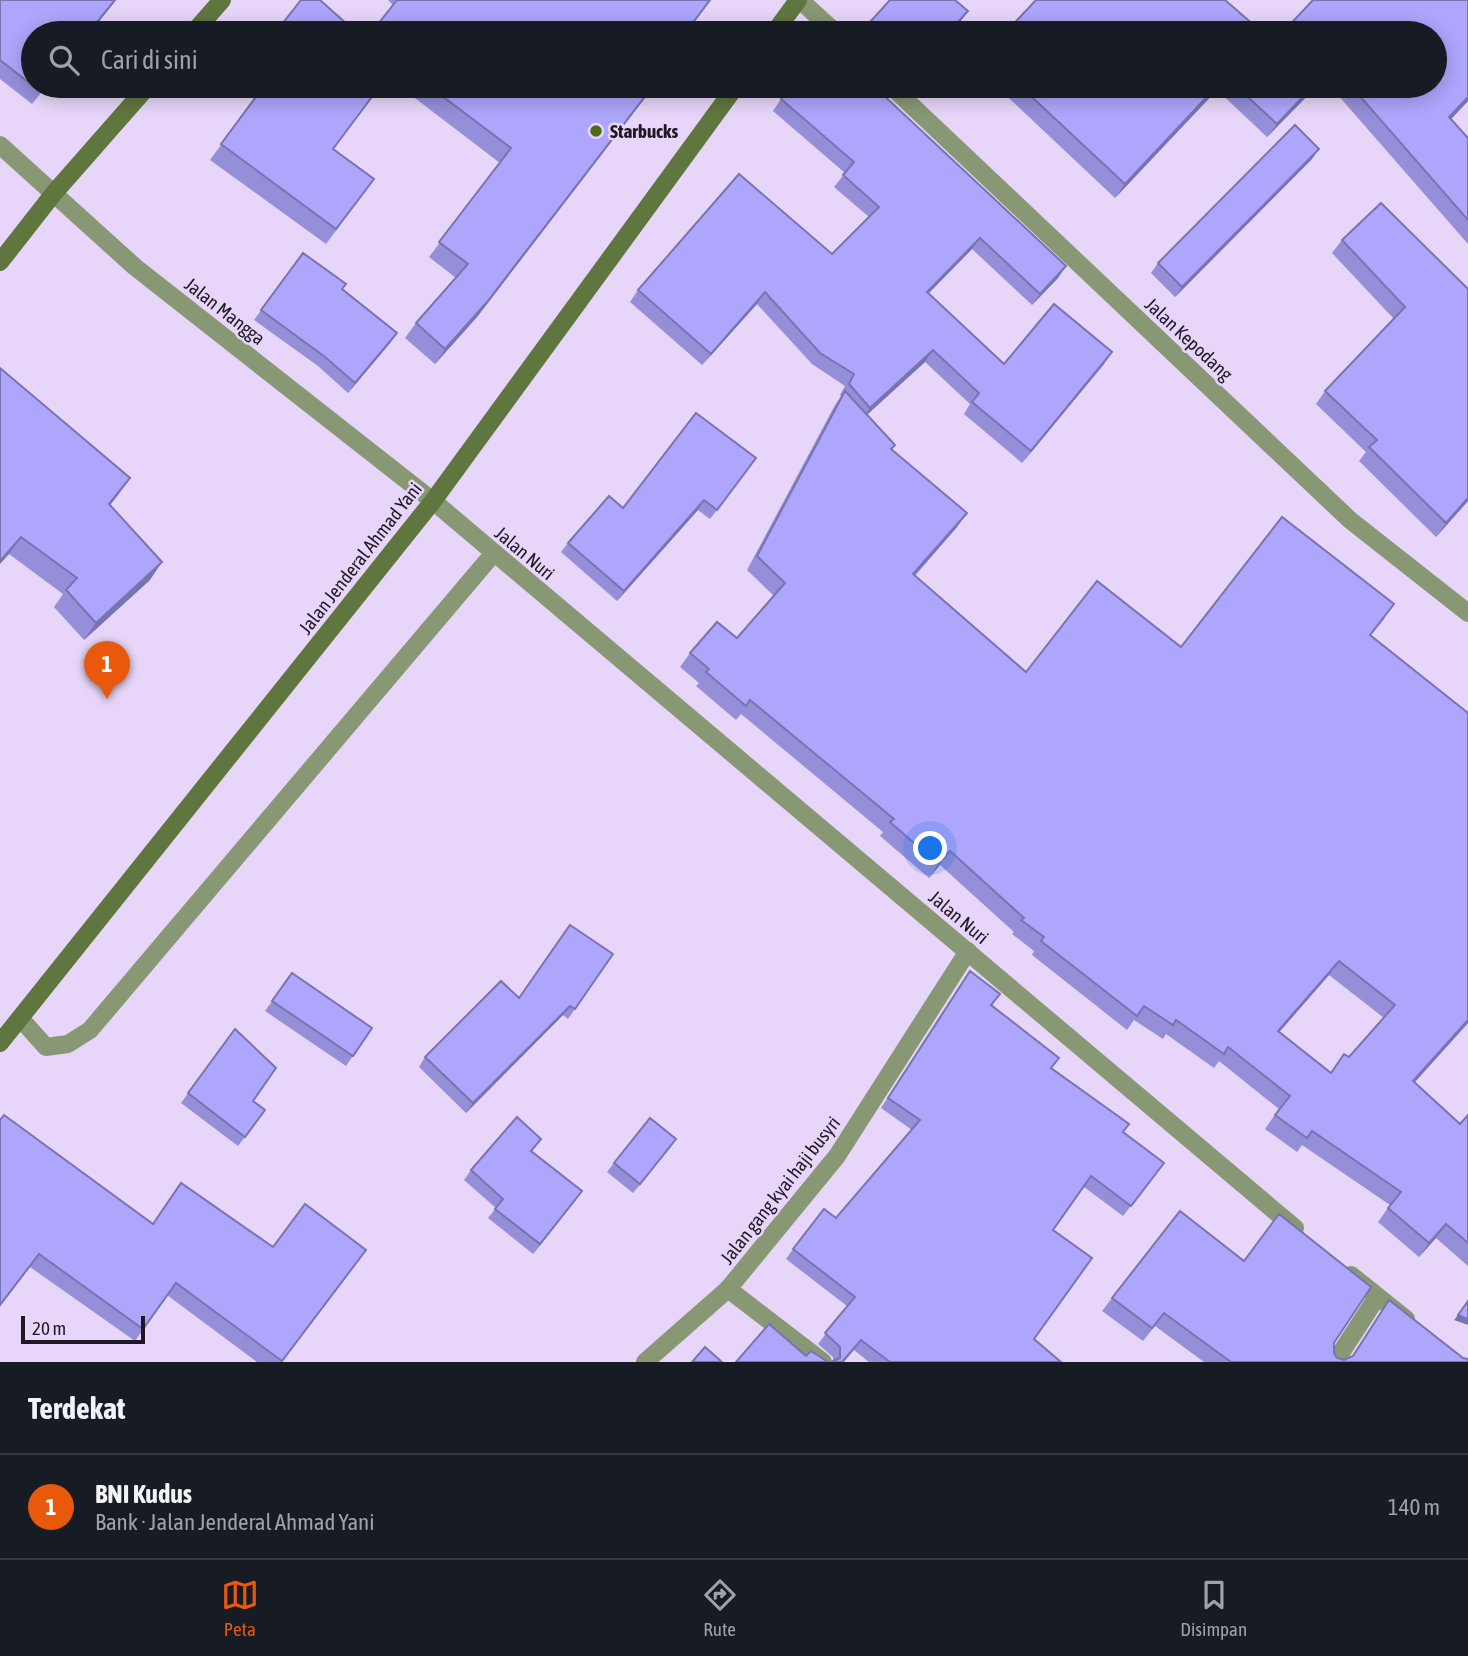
<!DOCTYPE html>
<html lang="id">
<meta charset="utf-8">
<style>
:root{--surface:#171b24;--page:#20242c;--text:#f1f3f6;--muted:#9ea1a6;--line:#363941;--accent:#ea580c}
body{margin:0;font-family:"Asap Condensed",sans-serif;background:var(--page);color:var(--text)}
.scale{position:absolute;left:21px;bottom:18px;width:124px;box-sizing:border-box;padding-left:7px;border:4px solid #1f1925;border-top:0;font-size:19px;line-height:24px;white-space:nowrap;color:#1f1925;-webkit-text-stroke:5px #e7d6f9;paint-order:stroke}
.you{position:absolute;left:931px;top:849px;width:24px;height:24px;margin:-18px;border:5px solid #fff;border-radius:50%;background:#1a73e8;box-shadow:0 0 0 10px #1a73e833}
.badge{display:grid;place-items:center;width:46px;height:46px;border-radius:50%;background:var(--accent);color:#fff;font-size:23px;font-weight:700}
.pin{position:absolute;translate:-50% -58px;filter:drop-shadow(0 2px 4px #0008)}
.pin::after{content:'';position:absolute;top:37px;width:24px;height:21px;background:inherit;clip-path:polygon(0 0,100% 0,50% 100%)}
.list{margin:0;padding:0;list-style:none}
h2{display:flex;justify-content:space-between;align-items:center;height:91px;margin:0;padding:0 28px;font-size:30px}
h2 small{font-size:23px;font-weight:400;color:var(--muted)}
.list li{display:grid;grid-template-columns:46px 1fr auto;gap:21px;align-items:center;box-sizing:border-box;height:105px;padding:0 28px;border-top:2px solid var(--line)}
.list b{display:block;font-size:26px;white-space:nowrap}
.list p{margin:0;font-size:23px;white-space:nowrap;color:var(--muted)}
.list em{font-size:23px;font-style:normal;color:var(--muted)}
.icon{flex:none;width:38px;height:38px;fill:none;stroke:currentColor;stroke-width:2;stroke-linecap:round;stroke-linejoin:round}
.map{position:relative;flex:none;width:1468px;height:1362px;overflow:hidden}
.search{position:absolute;background:var(--surface);box-shadow:0 4px 18px #0003;left:21px;right:21px;top:21px;height:77px;display:flex;align-items:center;gap:18px;box-sizing:border-box;padding:0 24px;border-radius:38px;color:var(--muted);font-size:26px}
.sheet{height:196px;background:var(--surface)}
nav{display:flex;justify-content:space-around;align-items:center;box-sizing:border-box;height:98px;border-top:2px solid var(--line);background:var(--surface);font-size:19px;color:var(--muted)}
nav a{display:grid;justify-items:center;gap:4px}
nav .on{color:var(--accent)}
.map>svg:first-child{display:block}
.lines{fill:none;stroke-linecap:round;stroke-linejoin:round}
.service{stroke:#899874;stroke-width:18}
.minor{stroke:#899874;stroke-width:18}
.tertiary{stroke:#899874;stroke-width:18}
.secondary{stroke:#60763f;stroke-width:18}
.wall{fill:#958fd9;fill-rule:evenodd}
.shaded-wall{fill:#7974b0}
.building{fill:#ada6fc;stroke:#7974b0;stroke-width:2;fill-rule:evenodd}
.poi-dot{fill:#4e691b;stroke:#e7d6f9;stroke-width:2.5}
.labels{text-anchor:middle;stroke-width:5;stroke-linejoin:round;paint-order:stroke}
.poi-label{font-size:19px;font-weight:bold;fill:#1f1925;stroke:#e7d6f9;text-anchor:start}
.street-label{font-size:19px;fill:#1f1925;stroke:#e7d6f9}
</style>
<div class="map">
<svg width="1468" height="1362" viewBox="0 0 1468 1362">
<rect width="100%" height="100%" fill="#e7d6f9"/>
<g class="lines">
<path class="service" d="M 20,1018 L 46,1047 L 68,1044 L 90,1030 L 493,554"/>
<g class="minor">
<path d="M 800,0 L 836,33"/>
<path d="M 891,86 L 1350,520 L 1468,613"/>
<path d="M 728,1289 L 823,1362"/>
<path d="M 645,1362 L 728,1289 L 837,1156 L 968,951"/>
<path d="M 1335,1362 L 1377,1297"/>
</g>
<g class="tertiary">
<path d="M 0,145 L 135,267 L 433,501 L 1295,1228"/>
<path d="M 1351,1275 L 1406,1319"/>
</g>
<g class="secondary">
<path d="M 193,33 L 222,0"/>
<path d="M 774,33 L 798,0"/>
<path d="M 0,262 L 54,193 L 148,86"/>
<path d="M 0,1043 L 433,501 L 736,86"/>
</g>
</g>
<g class="wall">
<path d="M 0,0 L 116,0 L 32,104 L 0,79 Z"/>
<path d="M 388,0 L 711,0 L 686,33 L 371,33 L 393,5 Z"/>
<path d="M 1468,0 L 1468,101 L 1451,119 L 1468,138 L 1468,244 L 1330,86 L 1435,86 Z"/>
<path d="M 255,86 L 381,86 L 333,149 L 374,179 L 326,244 L 210,160 L 261,90 Z"/>
<path d="M 399,86 L 654,86 L 477,317 L 435,364 L 405,338 L 416,323 L 456,278 L 429,257 L 500,163 Z"/>
<path d="M 793,86 L 885,86 L 881,92 L 1058,278 L 1032,305 L 972,249 L 929,293 L 1004,364 L 1104,364 L 1022,463 L 964,414 L 970,404 L 925,362 L 867,415 L 895,445 L 892,450 L 957,527 L 915,576 L 1026,672 L 1181,647 L 1385,618 L 1371,635 L 1468,713 L 1468,1023 L 1415,1082 L 1460,1124 L 1468,1115 L 1468,1266 L 1436,1238 L 1419,1257 L 1378,1222 L 1390,1205 L 1302,1145 L 1297,1152 L 1265,1129 L 1279,1109 L 1219,1061 L 1214,1068 L 1166,1034 L 1163,1039 L 1134,1020 L 1127,1030 L 1032,955 L 1034,951 L 1012,934 L 1014,932 L 940,865 L 929,878 L 880,836 L 883,832 L 741,714 L 736,720 L 696,686 L 699,683 L 680,667 L 690,653 L 737,638 L 774,596 L 747,570 L 835,405 L 841,396 L 840,395 L 845,386 L 812,364 L 757,304 L 702,365 L 630,302 L 638,290 L 832,254 L 869,217 L 834,187 L 845,173 L 773,111 L 781,99 ZM 1329,975 L 1384,1018 L 1349,1057 L 1331,1073 L 1279,1032 Z"/>
<path d="M 996,86 L 1317,86 L 1267,137 L 1217,90 L 1115,198 Z"/>
<path d="M 1312,159 L 1175,297 L 1151,273 L 1158,263 Z"/>
<path d="M 1342,240 L 1468,289 L 1468,501 L 1436,537 L 1359,461 L 1366,452 L 1316,404 L 1325,391 L 1394,319 L 1332,253 Z"/>
<path d="M 303,253 L 342,289 L 390,343 L 348,393 L 318,366 L 254,320 Z"/>
<path d="M 0,368 L 118,495 L 110,505 L 150,580 L 84,640 L 54,607 L 63,594 L 9,554 Z"/>
<path d="M 756,458 L 710,519 L 698,510 L 617,601 L 561,552 L 568,543 L 623,508 Z"/>
<path d="M 613,954 L 568,1019 L 563,1015 L 466,1113 L 419,1067 L 425,1057 L 519,998 Z"/>
<path d="M 970,971 L 992,1005 L 1059,1058 L 1052,1068 L 1123,1132 L 1164,1163 L 1123,1216 L 1084,1187 L 1053,1230 L 1034,1339 L 1061,1362 L 869,1362 L 854,1350 L 844,1362 L 831,1362 L 833,1361 L 833,1357 L 818,1344 L 847,1306 L 786,1259 L 793,1249 L 836,1218 L 912,1130 L 881,1108 Z"/>
<path d="M 292,973 L 372,1028 L 346,1066 L 265,1011 Z"/>
<path d="M 235,1029 L 258,1120 L 238,1146 L 181,1103 Z"/>
<path d="M 0,1120 L 153,1224 L 357,1262 L 282,1362 L 257,1362 L 167,1295 L 135,1341 L 30,1267 L 0,1306 Z"/>
<path d="M 669,1149 L 633,1193 L 607,1172 L 614,1163 Z"/>
<path d="M 532,1152 L 575,1201 L 533,1254 L 488,1218 L 496,1208 L 464,1180 L 471,1170 Z"/>
<path d="M 1112,1298 L 1334,1343 L 1334,1353 L 1337,1358 L 1344,1360 L 1352,1356 L 1389,1300 L 1468,1362 L 1204,1362 L 1155,1326 L 1143,1341 L 1102,1311 Z"/>
</g>
<g class="shaded-wall">
<path d="M 115,0 L 116,0 L 90,33 L 88,33 Z"/>
<path d="M 968,11 L 960,22 L 950,33 L 948,33 Z"/>
<path d="M 653,86 L 654,86 L 477,317 L 435,364 L 445,349 Z"/>
<path d="M 1217,86 L 1219,86 L 1217,90 L 1115,198 L 1125,184 Z"/>
<path d="M 1313,86 L 1317,86 L 1267,137 L 1277,124 Z"/>
<path d="M 1468,97 L 1468,101 L 1440,131 L 1449,117 Z"/>
<path d="M 1319,149 L 1312,159 L 1175,297 L 1182,287 Z"/>
<path d="M 980,238 L 972,249 L 919,303 L 927,292 Z"/>
<path d="M 1066,266 L 1058,278 L 1032,305 L 1040,294 Z"/>
<path d="M 765,292 L 757,304 L 702,365 L 711,354 Z"/>
<path d="M 397,333 L 390,343 L 348,393 L 355,383 Z"/>
<path d="M 933,350 L 925,362 L 862,419 L 870,408 Z"/>
<path d="M 1112,352 L 1104,364 L 1022,463 L 1031,451 Z"/>
<path d="M 130,478 L 118,495 L 97,521 L 109,504 Z"/>
<path d="M 1468,498 L 1468,501 L 1436,537 L 1446,523 Z"/>
<path d="M 704,500 L 698,510 L 617,601 L 624,591 Z"/>
<path d="M 967,513 L 957,527 L 903,588 L 913,574 Z"/>
<path d="M 21,537 L 9,554 L 0,564 L 0,561 Z"/>
<path d="M 162,562 L 150,580 L 84,640 L 96,623 Z"/>
<path d="M 950,851 L 940,865 L 929,878 L 938,864 Z"/>
<path d="M 1339,961 L 1329,975 L 1268,1045 L 1278,1031 Z"/>
<path d="M 570,1006 L 563,1015 L 466,1113 L 473,1103 Z"/>
<path d="M 1468,1020 L 1468,1023 L 1403,1095 L 1413,1081 Z"/>
<path d="M 676,1139 L 669,1149 L 633,1193 L 640,1184 Z"/>
<path d="M 582,1191 L 575,1201 L 533,1254 L 540,1244 Z"/>
<path d="M 1446,1224 L 1436,1238 L 1419,1257 L 1429,1243 Z"/>
<path d="M 1458,1315 L 1468,1319 L 1468,1325 L 1454,1320 Z"/>
</g>
<g class="building">
<path d="M 0,0 L 115,0 L 88,33 L 33,33 L 33,86 L 46,86 L 41,92 L 0,60 Z"/>
<path d="M 301,0 L 320,0 L 357,33 L 275,33 Z"/>
<path d="M 397,0 L 710,0 L 685,33 L 371,33 Z"/>
<path d="M 890,0 L 955,0 L 968,11 L 948,33 L 860,33 Z"/>
<path d="M 1036,0 L 1225,0 L 1263,33 L 1005,33 Z"/>
<path d="M 1313,0 L 1468,0 L 1468,97 L 1449,117 L 1468,138 L 1468,220 L 1351,86 L 1435,86 L 1435,33 L 1282,33 Z"/>
<path d="M 264,86 L 380,86 L 333,149 L 374,179 L 336,229 L 221,144 Z"/>
<path d="M 429,86 L 653,86 L 487,302 L 445,349 L 416,323 L 468,264 L 439,242 L 511,148 Z"/>
<path d="M 793,86 L 884,86 L 879,91 L 1066,266 L 1040,294 L 980,238 L 927,292 L 1004,364 L 1054,304 L 1112,352 L 1031,451 L 972,402 L 979,393 L 933,350 L 870,408 L 849,384 L 854,374 L 820,353 L 765,292 L 711,354 L 638,290 L 739,174 L 832,254 L 879,207 L 843,175 L 854,162 L 781,99 Z"/>
<path d="M 1020,86 L 1217,86 L 1125,184 Z"/>
<path d="M 1236,86 L 1313,86 L 1277,124 Z"/>
<path d="M 1295,125 L 1319,149 L 1182,287 L 1158,263 Z"/>
<path d="M 1381,203 L 1468,289 L 1468,498 L 1446,523 L 1369,447 L 1377,440 L 1325,391 L 1405,307 L 1342,240 Z"/>
<path d="M 303,253 L 346,284 L 342,289 L 397,333 L 355,383 L 325,357 L 261,310 Z"/>
<path d="M 0,368 L 130,478 L 109,504 L 162,562 L 96,623 L 66,590 L 77,578 L 21,537 L 0,561 Z"/>
<path d="M 845,391 L 895,445 L 891,449 L 967,513 L 913,574 L 1026,672 L 1097,581 L 1181,647 L 1282,517 L 1394,604 L 1370,635 L 1468,713 L 1468,1020 L 1413,1081 L 1460,1124 L 1468,1115 L 1468,1243 L 1446,1224 L 1429,1243 L 1388,1208 L 1401,1192 L 1312,1131 L 1307,1138 L 1275,1115 L 1290,1096 L 1228,1047 L 1224,1054 L 1176,1020 L 1173,1025 L 1144,1006 L 1137,1016 L 1041,941 L 1044,937 L 1021,920 L 1024,918 L 950,851 L 938,864 L 890,822 L 894,819 L 750,700 L 746,706 L 706,672 L 709,669 L 690,653 L 717,622 L 737,638 L 785,583 L 757,556 ZM 1339,961 L 1395,1005 L 1349,1057 L 1344,1054 L 1331,1073 L 1278,1031 Z"/>
<path d="M 696,413 L 756,458 L 717,510 L 704,500 L 624,591 L 568,543 L 609,496 L 623,508 Z"/>
<path d="M 570,925 L 613,954 L 575,1009 L 570,1006 L 473,1103 L 425,1057 L 501,981 L 519,998 Z"/>
<path d="M 970,971 L 1000,994 L 991,1005 L 1059,1058 L 1051,1068 L 1129,1124 L 1123,1132 L 1164,1163 L 1131,1206 L 1091,1176 L 1053,1230 L 1092,1258 L 1034,1339 L 1061,1362 L 890,1362 L 861,1340 L 842,1362 L 831,1362 L 840,1358 L 840,1347 L 825,1333 L 855,1297 L 793,1249 L 824,1209 L 836,1218 L 920,1120 L 888,1098 Z"/>
<path d="M 292,973 L 372,1028 L 353,1056 L 272,1001 Z"/>
<path d="M 235,1029 L 276,1068 L 253,1101 L 265,1110 L 245,1137 L 188,1093 Z"/>
<path d="M 4,1115 L 153,1224 L 181,1183 L 273,1247 L 305,1204 L 366,1250 L 282,1361 L 176,1283 L 143,1329 L 39,1254 L 0,1305 L 0,1120 Z"/>
<path d="M 517,1117 L 541,1139 L 531,1151 L 582,1191 L 540,1244 L 495,1209 L 503,1199 L 471,1170 Z"/>
<path d="M 650,1118 L 676,1139 L 640,1184 L 614,1163 Z"/>
<path d="M 1180,1211 L 1244,1261 L 1279,1214 L 1371,1287 L 1334,1343 L 1334,1353 L 1337,1358 L 1344,1360 L 1353,1356 L 1389,1300 L 1463,1358 L 1468,1359 L 1468,1362 L 1231,1362 L 1164,1313 L 1152,1328 L 1112,1298 Z"/>
<path d="M 1468,1301 L 1468,1319 L 1458,1315 Z"/>
<path d="M 769,1324 L 806,1356 L 811,1351 L 828,1362 L 736,1362 Z"/>
<path d="M 705,1347 L 722,1362 L 692,1362 Z"/>
</g>
<circle class="poi-dot" cx="596" cy="131" r="7"/>
<g class="labels">
<g class="poi-label">
<text x="610" y="138">Starbucks</text>
</g>
<g class="street-label">
<text transform="translate(225 311) rotate(38)" y="7">Jalan Mangga</text>
<text transform="translate(1189 339) rotate(43)" y="7">Jalan Kepodang</text>
<text transform="translate(525 553) rotate(40)" y="7">Jalan Nuri</text>
<text transform="translate(360 558) rotate(-52)" y="7">Jalan Jenderal Ahmad Yani</text>
<text transform="translate(959 917) rotate(40)" y="7">Jalan Nuri</text>
<text transform="translate(780 1190) rotate(-52)" y="7">Jalan gang kyai haji busyri</text>
</g>
</g>
</svg>
<div class="scale">20 m</div>
<div class="you"></div>
<div class="pin badge" style="left:107px;top:699px">1</div>
<div class="search"><svg class="icon" aria-label="search" viewBox="0 0 24 24"><circle cx="10" cy="10" r="6"/><path d="M15 15l6 6"/></svg>Cari di sini</div>
</div>
<section class="sheet">
<h2>Terdekat<small></small></h2>
<ul class="list">
<li><span class="badge">1</span><div><b>BNI Kudus</b><p>Bank · Jalan Jenderal Ahmad Yani</p></div><em>140 m</em></li>
</ul>
</section>
<nav>
<a class="on"><svg class="icon" aria-label="map" viewBox="0 0 24 24"><path d="M3 6l6-2 6 2 6-2v14l-6 2-6-2-6 2zM9 4v14M15 6v14"/></svg>Peta</a>
<a><svg class="icon" aria-label="directions" viewBox="0 0 24 24"><path d="M12 3l9 9-9 9-9-9zM9 14v-3h6M13 9l2 2-2 2"/></svg>Rute</a>
<a><svg class="icon" aria-label="saved" viewBox="0 0 24 24"><path d="M7 4h10v16l-5-4-5 4z"/></svg>Disimpan</a>
</nav>
